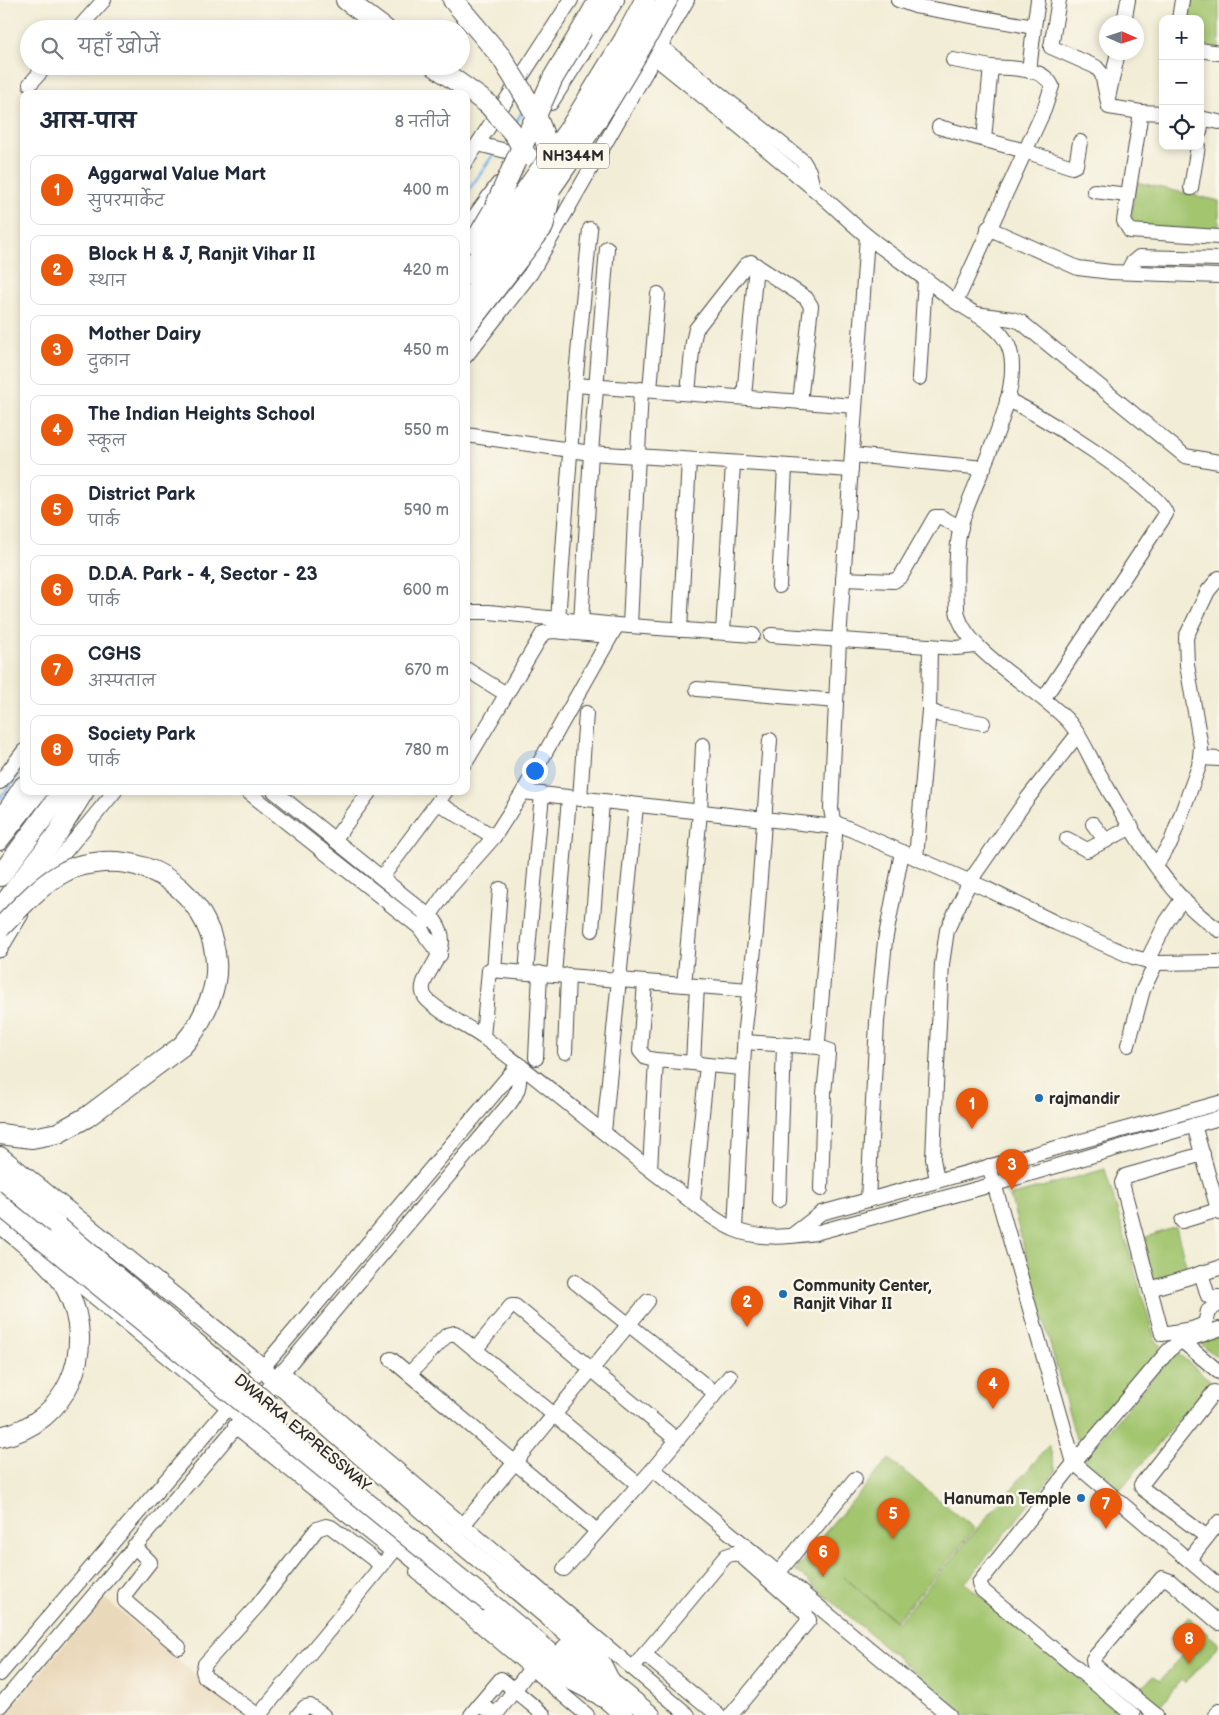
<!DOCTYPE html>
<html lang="hi">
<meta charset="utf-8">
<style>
:root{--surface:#fff;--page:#f2f2f3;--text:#1f2937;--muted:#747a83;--line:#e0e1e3;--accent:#ea580c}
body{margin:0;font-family:"Balsamiq Sans","Playpen Sans Deva",sans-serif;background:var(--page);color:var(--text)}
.controls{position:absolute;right:15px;top:15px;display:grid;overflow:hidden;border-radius:10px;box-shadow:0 2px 8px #0003}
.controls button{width:45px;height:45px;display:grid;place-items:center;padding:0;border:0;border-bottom:1px solid var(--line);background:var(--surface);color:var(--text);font:25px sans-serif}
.compass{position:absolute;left:1099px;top:15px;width:45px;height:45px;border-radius:50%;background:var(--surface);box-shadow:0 2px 8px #0003;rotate:93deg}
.you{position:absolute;left:534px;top:770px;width:18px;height:18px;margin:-12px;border:4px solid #fff;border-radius:50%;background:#1a73e8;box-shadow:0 0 0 8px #1a73e833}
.badge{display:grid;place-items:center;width:32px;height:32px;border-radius:50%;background:var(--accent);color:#fff;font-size:16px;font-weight:700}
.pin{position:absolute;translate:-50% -41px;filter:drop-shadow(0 1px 2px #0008)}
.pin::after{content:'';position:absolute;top:26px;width:18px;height:15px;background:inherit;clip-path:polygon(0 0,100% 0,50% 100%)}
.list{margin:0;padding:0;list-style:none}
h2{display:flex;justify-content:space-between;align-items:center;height:65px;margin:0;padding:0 20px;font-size:21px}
h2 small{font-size:16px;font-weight:400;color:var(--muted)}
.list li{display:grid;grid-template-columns:32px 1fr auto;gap:15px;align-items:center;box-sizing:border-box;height:70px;margin:0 10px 10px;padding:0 10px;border:1px solid var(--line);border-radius:10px}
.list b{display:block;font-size:19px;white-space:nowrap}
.list p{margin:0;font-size:16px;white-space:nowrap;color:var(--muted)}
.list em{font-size:16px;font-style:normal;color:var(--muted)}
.icon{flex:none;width:28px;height:28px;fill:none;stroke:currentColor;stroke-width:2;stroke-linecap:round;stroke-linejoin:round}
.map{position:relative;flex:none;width:1219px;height:1715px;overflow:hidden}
.search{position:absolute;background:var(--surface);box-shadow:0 2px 8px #0003;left:20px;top:20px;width:450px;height:55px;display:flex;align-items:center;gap:12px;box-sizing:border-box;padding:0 18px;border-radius:28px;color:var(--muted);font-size:19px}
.panel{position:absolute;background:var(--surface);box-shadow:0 2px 8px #0003;left:20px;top:90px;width:450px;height:705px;border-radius:10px}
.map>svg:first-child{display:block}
.built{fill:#ead8ba}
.green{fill:#a2c56e;stroke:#66784c}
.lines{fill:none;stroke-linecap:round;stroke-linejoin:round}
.stream{stroke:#7bb8ee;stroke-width:3}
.minor-casing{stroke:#494845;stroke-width:16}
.major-casing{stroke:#494845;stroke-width:20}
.highway-casing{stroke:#494845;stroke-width:22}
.minor{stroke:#fff;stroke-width:14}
.major{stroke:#fff;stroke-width:18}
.highway{stroke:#fff;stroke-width:20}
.highway-bridge-casing{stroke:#494845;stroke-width:22;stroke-linecap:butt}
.highway-bridge{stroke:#fff;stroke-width:20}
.poi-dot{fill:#1f6fb2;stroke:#fbf7ec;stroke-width:2}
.labels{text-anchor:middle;stroke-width:5;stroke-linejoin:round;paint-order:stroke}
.shield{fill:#fbf7ec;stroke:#696865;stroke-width:1}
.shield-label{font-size:15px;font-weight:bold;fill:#2b2b2b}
.poi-label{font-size:16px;font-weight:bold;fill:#2b2b2b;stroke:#fbf7ec;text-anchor:start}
.street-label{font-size:16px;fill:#2b2b2b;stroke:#fbf7ec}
</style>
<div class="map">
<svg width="1219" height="1715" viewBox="0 0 1219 1715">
<rect width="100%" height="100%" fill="#fbf7ec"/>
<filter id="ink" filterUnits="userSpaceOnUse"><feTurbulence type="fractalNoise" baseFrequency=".02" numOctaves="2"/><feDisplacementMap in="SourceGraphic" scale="10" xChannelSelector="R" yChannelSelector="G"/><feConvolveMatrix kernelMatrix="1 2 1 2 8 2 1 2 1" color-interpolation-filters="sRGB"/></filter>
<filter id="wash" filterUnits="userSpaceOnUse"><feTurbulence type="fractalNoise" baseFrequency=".0096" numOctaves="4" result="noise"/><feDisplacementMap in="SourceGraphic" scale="20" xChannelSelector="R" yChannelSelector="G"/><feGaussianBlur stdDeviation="1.12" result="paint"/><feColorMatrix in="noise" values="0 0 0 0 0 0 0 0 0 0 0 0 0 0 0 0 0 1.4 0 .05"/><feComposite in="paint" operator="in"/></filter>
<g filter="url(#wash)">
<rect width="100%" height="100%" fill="#f2edd6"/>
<path class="built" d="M 103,1597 L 244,1715 L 6,1715 Z"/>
<g class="green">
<path d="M 1185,0 L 1219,0 L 1219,51 L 1200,49 L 1200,19 L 1181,19 Z"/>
<path d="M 1136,182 L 1219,201 L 1219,233 L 1130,224 Z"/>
<path d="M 1105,1169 L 1155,1340 L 1162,1346 L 1091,1436 L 1076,1439 L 1010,1196 Z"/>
<path d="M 1176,1227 L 1188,1272 L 1153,1285 L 1143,1238 Z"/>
<path d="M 1219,1336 L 1219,1359 L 1199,1342 Z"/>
<path d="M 1175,1351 L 1211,1381 L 1119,1491 L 1083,1460 Z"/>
<path d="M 1049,1445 L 1056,1471 L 965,1583 L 1122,1715 L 965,1715 L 795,1570 L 813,1551 L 811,1549 L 889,1459 L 975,1529 L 896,1621 L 844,1577 L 897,1623 Z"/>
<path d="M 1188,1617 L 1219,1644 L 1186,1683 L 1181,1680 L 1154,1713 L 1135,1695 L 1153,1676 L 1160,1681 L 1185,1652 L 1170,1639 Z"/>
</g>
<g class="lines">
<g class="stream">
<path d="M 514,125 L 524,109"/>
<path d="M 466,194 L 494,154"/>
<path d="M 0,798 L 24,768"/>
</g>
</g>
</g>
<g filter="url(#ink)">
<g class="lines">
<g class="minor-casing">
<g id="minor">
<path d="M 898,0 L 915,6 L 1034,27 L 1038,0"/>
<path d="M 1059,0 L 1051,47 L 1096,67 L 1102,74 L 1109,107 L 1141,112 L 1124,221 L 1130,231 L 1219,237"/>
<path d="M 1179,19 L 1182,0"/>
<path d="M 1124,22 L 1128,0"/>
<path d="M 78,29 L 104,0"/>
<path d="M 660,46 L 803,161 L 809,171 L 813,188"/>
<path d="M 1200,50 L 1219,53"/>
<path d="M 654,57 C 708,100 762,145 815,190 C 833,205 849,221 867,236 C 892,256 920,274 946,295 C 965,310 998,322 1008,345 C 1027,388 975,478 962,521 C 955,547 956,581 957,608 C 958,648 1040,690 1068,721 C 1081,735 1088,754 1097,770 C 1130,826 1164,894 1219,930"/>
<path d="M 953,60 L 991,67"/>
<path d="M 1029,71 L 1034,27"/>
<path d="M 30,84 L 46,66"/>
<path d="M 1108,98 L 1118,52"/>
<path d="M 551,103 L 617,0"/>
<path d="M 1141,112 L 1163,113"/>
<path d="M 1200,118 L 1219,122"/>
<path d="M 939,127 L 1025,151 L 1072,167 L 1076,165 L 1080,142"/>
<path d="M 1200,132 L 1202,119"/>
<path d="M 478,144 L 518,154"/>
<path d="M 466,162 L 571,0"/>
<path d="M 1191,188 L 1198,146"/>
<path d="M 1094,191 L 1128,195"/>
<path d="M 466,228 L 498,184"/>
<path d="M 988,228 L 1078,268 L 1111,272 L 1219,276"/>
<path d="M 867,236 L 839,640 L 831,809 L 833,820 L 836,823 L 987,889 L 1056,923 L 1133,957 L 1156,963 L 1219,962"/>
<path d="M 1128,271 L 1132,263 L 1139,257 L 1219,259"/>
<path d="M 956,302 L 1044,110 L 1052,86 C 1043,66 1011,69 991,67 L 984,139"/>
<path d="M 976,314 L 1012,319 L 1021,322 L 1185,456 L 1219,462"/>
<path d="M 466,356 L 531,273 L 687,0"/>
<path d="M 919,378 L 925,279"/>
<path d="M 575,385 L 855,406"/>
<path d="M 650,390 L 658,294"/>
<path d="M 688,392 L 693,342 L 696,329 L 746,265 L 751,262 L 806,298 L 811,306 L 800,402"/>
<path d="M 744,397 L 756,265"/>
<path d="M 1007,400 C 1033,409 1161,490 1166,514 L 1044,698"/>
<path d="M 466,435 L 591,453 L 851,470"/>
<path d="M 852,455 L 984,468"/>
<path d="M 843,579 L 894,581 L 901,576 L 935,517 L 941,517 L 961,528"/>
<path d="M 779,586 L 785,467"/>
<path d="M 466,612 L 489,612 L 617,625 L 753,635"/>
<path d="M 558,620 L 575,385 L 590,229"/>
<path d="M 581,622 L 591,453 L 607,248"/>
<path d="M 630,626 L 641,389"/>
<path d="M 680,630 L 689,460"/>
<path d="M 723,632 L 733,464"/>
<path d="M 771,635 L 956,648 L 976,646"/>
<path d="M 930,646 L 929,710 L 940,715 L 983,723"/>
<path d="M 466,669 L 506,694"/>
<path d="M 697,689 L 836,701"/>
<path d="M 1201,758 L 1219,759"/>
<path d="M 466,762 L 543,633 L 553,631 L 610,636"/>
<path d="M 0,782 L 24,751"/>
<path d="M 247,791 L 419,927 L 440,955"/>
<path d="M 274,791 L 435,921 C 459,954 412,977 425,997 C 434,1010 473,1029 487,1040 C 548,1086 605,1135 665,1181 C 687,1197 708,1217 733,1229 C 758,1240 789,1237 815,1233 L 995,1184 L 1219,1118"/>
<path d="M 523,792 L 836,827"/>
<path d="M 580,799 L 586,713"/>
<path d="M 438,803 L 494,837 L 523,792 L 617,625"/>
<path d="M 1093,824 L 1106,841"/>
<path d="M 1067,839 L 1087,850 L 1132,827"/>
<path d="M 334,840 L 370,791"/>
<path d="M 0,843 L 41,791"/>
<path d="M 916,858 L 929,710"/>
<path d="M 1156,865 L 1171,842 L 1199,766 L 1201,747 L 1187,665 L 1186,637 L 1208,591 L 1219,578"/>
<path d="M 382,877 L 446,791"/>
<path d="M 41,881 L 115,791"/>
<path d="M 425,922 L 449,888 L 494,837"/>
<path d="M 592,930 L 602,802"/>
<path d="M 0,950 L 21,915"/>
<path d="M 1147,961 L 1167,921 L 1183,898"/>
<path d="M 494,971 L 500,889"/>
<path d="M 526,972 L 542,794"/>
<path d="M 554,974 L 569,798"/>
<path d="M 645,982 L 640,1051 L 646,1058 L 656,1060"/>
<path d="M 684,985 L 700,812 L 703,745"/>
<path d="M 483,1037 L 489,970 L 750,990"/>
<path d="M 745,1042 L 820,1047"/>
<path d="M 1128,1045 L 1143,990 L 1156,963"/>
<path d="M 565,1052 L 568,975"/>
<path d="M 536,1058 L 540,973"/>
<path d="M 707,1065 L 743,1068"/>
<path d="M 1194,1125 L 1219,1213"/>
<path d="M 604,1132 L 636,806"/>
<path d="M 1203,1154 L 1125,1176 L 1122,1183 L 1162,1334 L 1192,1329 L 1205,1324 L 1208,1311 L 1219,1304"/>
<path d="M 989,1166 L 1074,1463 L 1219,1586"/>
<path d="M 650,1169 L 656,1060 L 693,1063"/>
<path d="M 937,1180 L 933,1159 L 936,1085 L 942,964 L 947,930 L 970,881 L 1027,799 L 1078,734"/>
<path d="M 821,1189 L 824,1093 L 828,1054 L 828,1050 L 819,1047 L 818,1041 L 836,823"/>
<path d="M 779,1200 L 784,1045"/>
<path d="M 868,1200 L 877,1022 L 885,941 L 902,852"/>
<path d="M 693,1201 L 707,1065 L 693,1063 L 697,986"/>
<path d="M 1182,1221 L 1218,1210"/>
<path d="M 735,1229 L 745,1028 L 756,932 L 770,740"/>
<path d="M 791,1236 L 821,1213 L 1219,1103"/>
<path d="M 1201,1273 L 1208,1296 L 1211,1298 L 1219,1297"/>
<path d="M 575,1282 L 715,1393"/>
<path d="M 1150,1289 L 1219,1268"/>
<path d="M 1182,1341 L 1219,1372"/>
<path d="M 475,1350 L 511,1306 L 515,1306 L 677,1440"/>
<path d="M 391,1359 L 597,1531"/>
<path d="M 281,1371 L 688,1715"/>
<path d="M 409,1374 L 447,1335 L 455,1333 L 639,1485"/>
<path d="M 235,1426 L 393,1552"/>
<path d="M 653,1469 L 949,1715"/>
<path d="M 459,1530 L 648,1301"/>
<path d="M 1207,1537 L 1143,1489 L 1141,1485 L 1214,1392 L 1219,1395"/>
<path d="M 134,1546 L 150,1562 L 125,1594 L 125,1601 L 179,1647"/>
<path d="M 1189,1560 L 1219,1522"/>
<path d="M 381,1565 L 331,1527 L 326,1526 L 317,1529 L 258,1605 L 205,1664 L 203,1671 L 205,1677 L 256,1714 L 260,1714 L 393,1552"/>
<path d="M 564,1569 L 653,1469 L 730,1376"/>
<path d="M 417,1572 L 587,1715"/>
<path d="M 779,1572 L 855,1479"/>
<path d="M 644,1654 L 718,1715"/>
<path d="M 633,1668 L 726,1556 L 735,1553 L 740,1555 L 805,1612 L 809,1620 L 731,1715"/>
<path d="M 0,1674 L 294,1331 L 519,1064"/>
<path d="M 479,1705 L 501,1679 L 544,1715"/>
<path d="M 0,1706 L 510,1103 C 520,1090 520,1081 519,1064"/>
<path d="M 298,1715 L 305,1707 L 310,1706 L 323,1715"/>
<path d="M 471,1715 L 479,1705 L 493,1712 L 498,1712 L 531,1668"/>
<path d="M 1133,1715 L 982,1590 L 979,1583 L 1074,1463 L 1169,1350 L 1178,1343 L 1219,1329"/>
<path d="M 1156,1715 L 1094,1665 L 1093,1659 L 1162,1578 L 1170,1581 L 1219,1623"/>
<path d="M 1216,1715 L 1219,1711"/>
</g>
</g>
<g class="major-casing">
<g id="major">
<path d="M 0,1156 L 263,1368 L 274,1380 L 454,1538 L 600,1660 L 611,1682 L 651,1715"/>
<path d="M 59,1265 L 546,1668 L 603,1697 L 624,1715"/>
</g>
</g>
<g class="highway-casing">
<g id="highway">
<path d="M 346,0 L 385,29"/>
<path d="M 453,0 L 502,58 L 509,70"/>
<path d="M 583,28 L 599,0"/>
<path d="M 435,66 L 488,104"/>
<path d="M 0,823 L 24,786"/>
<path d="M 0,876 L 63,791"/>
<path d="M 0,909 L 55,837 L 84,791"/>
<path d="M 0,1134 L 32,1138 L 58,1133 L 87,1117 L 182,1046 L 195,1030"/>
<path d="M 0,1177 L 58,1227"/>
<path d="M 0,1222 C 22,1242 54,1263 67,1290 C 98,1351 67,1423 0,1437"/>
<path d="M 490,1603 L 603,1697"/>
<path d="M 566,1649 L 611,1682"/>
</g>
</g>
<use href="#minor" class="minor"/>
<use href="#major" class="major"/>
<use href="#highway" class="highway"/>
<g class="highway-bridge-casing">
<g id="highway-bridge">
<path d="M 509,70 C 527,99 549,130 549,166"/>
<path d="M 488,104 L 515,135 L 526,155"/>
<path d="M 474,243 L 494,209 L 553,78 L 583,28"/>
<path d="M 466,275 L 572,125 L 624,40 L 645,0"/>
<path d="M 466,303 C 540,207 610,108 667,0"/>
<path d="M 466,327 L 543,227 L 550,197"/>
<path d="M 0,928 C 20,908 40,884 66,871 C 77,865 91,863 103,862 C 162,858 212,904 216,962 C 218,987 207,1009 195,1030"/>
<path d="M 0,1205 L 490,1603"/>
<path d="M 58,1227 L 270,1406"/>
</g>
</g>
<use href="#highway-bridge" class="highway-bridge"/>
</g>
</g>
<g class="poi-dot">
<circle cx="1039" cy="1098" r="5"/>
<circle cx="783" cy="1294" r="5"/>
<circle cx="1081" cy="1498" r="5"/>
</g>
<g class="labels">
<rect class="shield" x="537" y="143.5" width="72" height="25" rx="4"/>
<g class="shield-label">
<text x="573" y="161">NH344M</text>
</g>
<g class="poi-label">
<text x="1049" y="1104">rajmandir</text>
<text x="793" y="1291">Community Center,<tspan x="793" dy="18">Ranjit Vihar II</tspan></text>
<text x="1071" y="1504" text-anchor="end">Hanuman Temple</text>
</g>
<g class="street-label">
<text transform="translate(303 1432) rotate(40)" y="6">DWARKA EXPRESSWAY</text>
</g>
</g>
</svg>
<div class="controls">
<button>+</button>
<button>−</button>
<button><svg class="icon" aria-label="locate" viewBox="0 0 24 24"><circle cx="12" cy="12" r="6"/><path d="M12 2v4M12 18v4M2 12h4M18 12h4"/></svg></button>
</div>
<svg class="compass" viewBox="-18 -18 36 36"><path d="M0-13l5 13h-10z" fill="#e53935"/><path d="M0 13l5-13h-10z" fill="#747a83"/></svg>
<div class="you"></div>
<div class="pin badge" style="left:972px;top:1129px">1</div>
<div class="pin badge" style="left:747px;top:1327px">2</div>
<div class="pin badge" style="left:1012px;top:1190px">3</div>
<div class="pin badge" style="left:993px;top:1409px">4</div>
<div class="pin badge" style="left:893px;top:1539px">5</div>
<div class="pin badge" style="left:823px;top:1577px">6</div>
<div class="pin badge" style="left:1106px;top:1529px">7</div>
<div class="pin badge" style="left:1189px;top:1664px">8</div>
<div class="search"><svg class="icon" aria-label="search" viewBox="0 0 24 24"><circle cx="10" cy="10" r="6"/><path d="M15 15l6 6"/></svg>यहाँ खोजें</div>
<section class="panel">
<h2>आस-पास<small>8 नतीजे</small></h2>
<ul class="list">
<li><span class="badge">1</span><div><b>Aggarwal Value Mart</b><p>सुपरमार्केट</p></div><em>400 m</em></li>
<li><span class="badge">2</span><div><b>Block H &amp; J, Ranjit Vihar II</b><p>स्थान</p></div><em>420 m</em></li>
<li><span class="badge">3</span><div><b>Mother Dairy</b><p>दुकान</p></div><em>450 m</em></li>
<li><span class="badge">4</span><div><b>The Indian Heights School</b><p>स्कूल</p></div><em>550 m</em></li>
<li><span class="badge">5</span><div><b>District Park</b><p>पार्क</p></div><em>590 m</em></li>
<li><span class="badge">6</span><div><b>D.D.A. Park - 4, Sector - 23</b><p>पार्क</p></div><em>600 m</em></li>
<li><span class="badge">7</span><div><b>CGHS</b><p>अस्पताल</p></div><em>670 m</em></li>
<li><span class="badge">8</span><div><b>Society Park</b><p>पार्क</p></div><em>780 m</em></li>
</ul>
</section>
</div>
